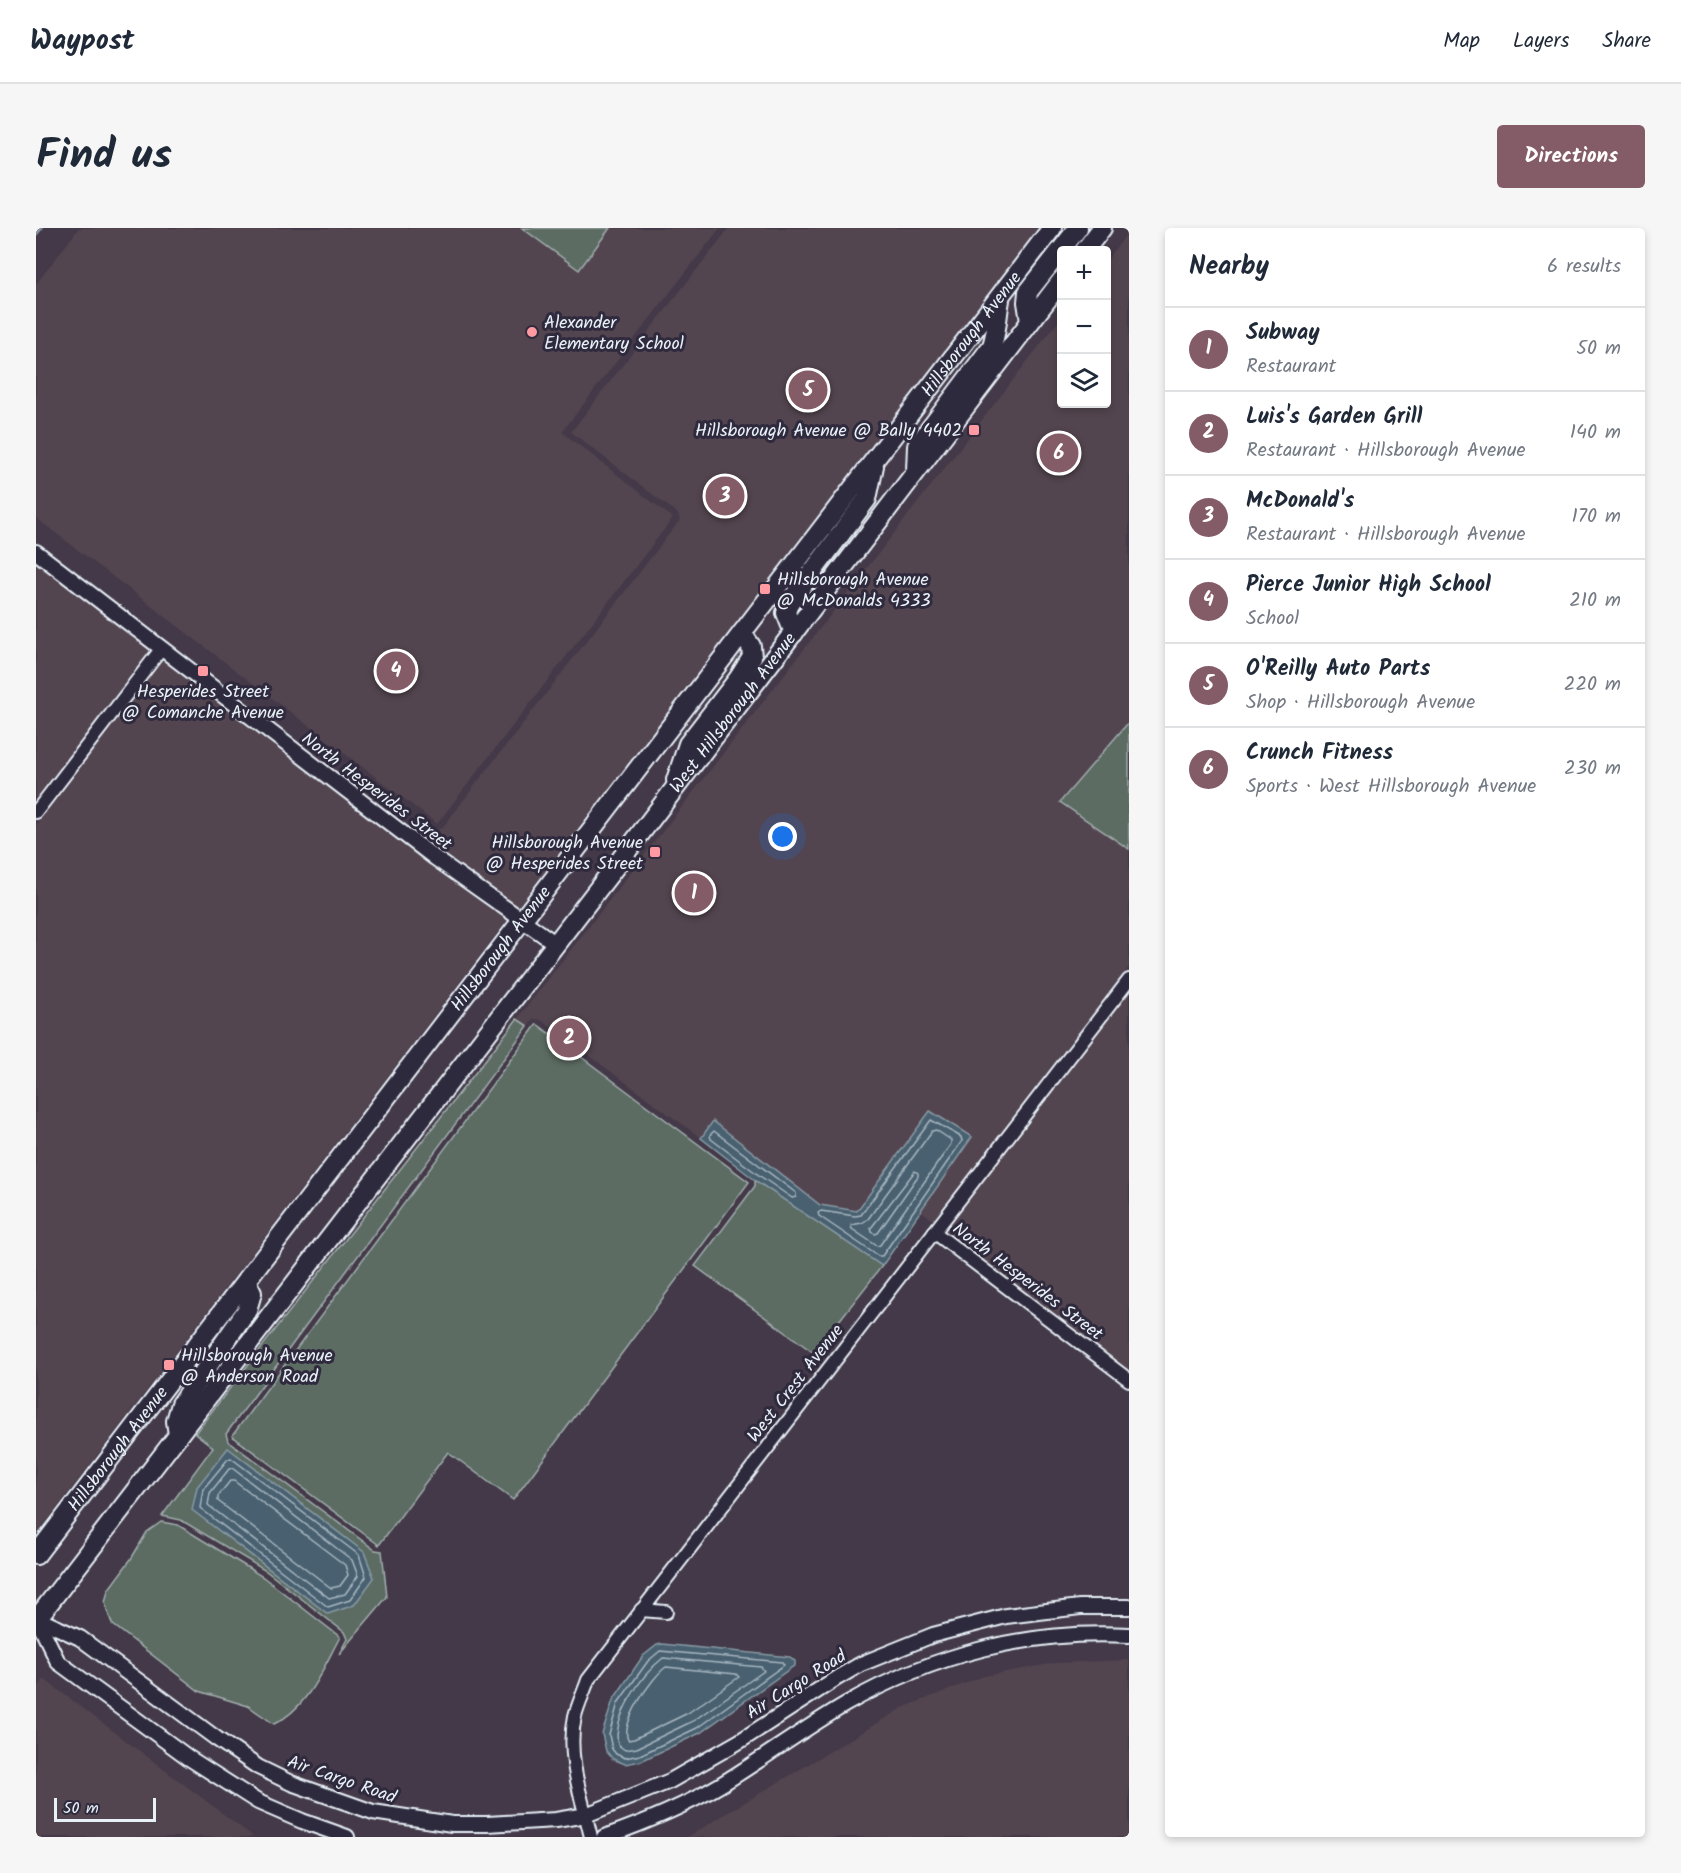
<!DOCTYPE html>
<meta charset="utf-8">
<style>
:root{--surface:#fff;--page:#f6f6f7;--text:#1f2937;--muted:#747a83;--line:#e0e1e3;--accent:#845c67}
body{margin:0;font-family:Kalam,sans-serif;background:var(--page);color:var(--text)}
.controls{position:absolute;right:18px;top:18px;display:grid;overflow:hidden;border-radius:6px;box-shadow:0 3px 9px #0003}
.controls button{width:54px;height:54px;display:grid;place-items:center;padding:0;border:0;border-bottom:2px solid var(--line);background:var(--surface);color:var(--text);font:30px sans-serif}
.scale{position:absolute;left:18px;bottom:15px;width:102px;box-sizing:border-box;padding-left:6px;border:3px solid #e8f1f8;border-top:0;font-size:16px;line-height:21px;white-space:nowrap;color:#e8f1f8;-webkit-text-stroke:4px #2f2a3d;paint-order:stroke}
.you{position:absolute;left:747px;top:609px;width:21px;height:21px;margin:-15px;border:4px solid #fff;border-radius:50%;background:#1a73e8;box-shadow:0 0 0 9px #1a73e833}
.badge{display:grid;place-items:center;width:39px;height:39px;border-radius:50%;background:var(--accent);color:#fff;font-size:20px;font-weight:700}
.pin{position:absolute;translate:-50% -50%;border:3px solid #fff;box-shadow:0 2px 6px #0006}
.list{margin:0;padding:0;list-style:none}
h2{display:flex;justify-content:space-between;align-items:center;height:78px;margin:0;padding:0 24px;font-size:26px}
h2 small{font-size:20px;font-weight:400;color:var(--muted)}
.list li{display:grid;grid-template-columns:39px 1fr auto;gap:18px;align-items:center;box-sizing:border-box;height:84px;padding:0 24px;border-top:2px solid var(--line)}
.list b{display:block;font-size:22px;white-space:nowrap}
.list p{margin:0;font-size:20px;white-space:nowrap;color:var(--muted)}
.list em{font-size:20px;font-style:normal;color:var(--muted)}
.icon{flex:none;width:33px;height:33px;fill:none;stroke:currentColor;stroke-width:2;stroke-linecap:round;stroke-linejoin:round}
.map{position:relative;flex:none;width:1093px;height:1609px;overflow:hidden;border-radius:6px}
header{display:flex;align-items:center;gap:36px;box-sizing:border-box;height:84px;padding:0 30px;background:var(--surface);border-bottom:2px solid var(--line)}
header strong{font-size:28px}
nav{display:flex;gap:33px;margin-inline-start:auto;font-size:21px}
.intro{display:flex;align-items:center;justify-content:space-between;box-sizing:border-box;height:144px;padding:0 36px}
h1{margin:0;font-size:42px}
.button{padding:15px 27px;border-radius:6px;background:var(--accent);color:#fff;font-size:21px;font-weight:700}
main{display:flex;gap:36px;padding:0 36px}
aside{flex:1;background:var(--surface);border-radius:6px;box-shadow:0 3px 9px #0003}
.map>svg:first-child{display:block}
.built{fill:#524450}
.green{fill:#5c6c64;stroke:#a2aeae;stroke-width:1.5}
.water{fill:#486170;stroke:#889ba6;stroke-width:1.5}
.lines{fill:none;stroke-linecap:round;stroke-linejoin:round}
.shore{stroke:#a8b7c2;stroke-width:1.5}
.stream{stroke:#889ba6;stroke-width:4}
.minor-casing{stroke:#e8f1f8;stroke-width:16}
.tertiary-casing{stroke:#e8f1f8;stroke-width:18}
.primary-casing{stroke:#e8f1f8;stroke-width:22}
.minor{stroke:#2f2a3d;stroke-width:12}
.tertiary{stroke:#2f2a3d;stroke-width:14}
.primary{stroke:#2f2a3d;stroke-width:18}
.poi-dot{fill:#ff9aa2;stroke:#2f2a3d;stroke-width:2}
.labels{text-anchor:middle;stroke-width:6;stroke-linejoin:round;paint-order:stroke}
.poi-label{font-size:18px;fill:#e8f1f8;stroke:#2f2a3d;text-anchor:start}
.street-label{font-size:18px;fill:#e8f1f8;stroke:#2f2a3d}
</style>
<header>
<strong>Waypost</strong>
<nav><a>Map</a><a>Layers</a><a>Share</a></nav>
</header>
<div class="intro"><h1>Find us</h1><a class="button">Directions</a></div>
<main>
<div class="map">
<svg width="1093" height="1609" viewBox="0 0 1093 1609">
<rect width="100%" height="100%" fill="#443948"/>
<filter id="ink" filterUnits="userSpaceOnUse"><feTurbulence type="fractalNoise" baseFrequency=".0167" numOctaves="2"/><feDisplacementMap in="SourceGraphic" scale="12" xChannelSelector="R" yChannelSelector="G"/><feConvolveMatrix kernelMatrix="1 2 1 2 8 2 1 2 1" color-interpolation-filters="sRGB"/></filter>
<g filter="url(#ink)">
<g class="built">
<path d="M 43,0 L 684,0 L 526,204 L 637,290 L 401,596 L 0,290 L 0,56 Z"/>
<path d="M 693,0 L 1002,0 L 481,680 L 375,603 L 384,591 L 399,602 L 406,600 L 644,292 L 641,285 L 535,204 Z"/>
<path d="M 1093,3 L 1093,495 L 1024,574 L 1093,621 L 1093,739 L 897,992 L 885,983 L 936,909 L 894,883 L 821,983 L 784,977 L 677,893 L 665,910 L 505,792 L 498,791 L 492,798 L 481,791 L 1025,90 L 1026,176 L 1070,176 L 1071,32 Z"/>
<path d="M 0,333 L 116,421 L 0,571 Z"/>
<path d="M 128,430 L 394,636 L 472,691 L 0,1307 L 0,597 Z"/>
<path d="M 1093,765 L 1093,1144 L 909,1002 Z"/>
<path d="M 1093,1432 L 1093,1609 L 651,1609 L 866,1480 L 948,1448 L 1019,1435 Z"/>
<path d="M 8,1451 L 218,1609 L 0,1609 L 0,1462 Z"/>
</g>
<g class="green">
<path d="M 486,0 L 574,0 L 543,42 Z"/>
<path d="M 1092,495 L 1093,495 L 1093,621 L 1024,574 Z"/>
<path d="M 481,791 L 492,798 L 190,1206 L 192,1213 L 339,1322 L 346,1323 L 351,1369 L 303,1426 L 311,1411 L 308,1404 L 230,1343 L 145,1292 L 126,1288 L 177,1219 L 159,1205 Z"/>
<path d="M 501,796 L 713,954 L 477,1272 L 412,1224 L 343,1317 L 196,1208 Z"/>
<path d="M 719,952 L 846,1038 L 778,1125 L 659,1038 L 719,958 Z"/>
<path d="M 125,1294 L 142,1297 L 227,1349 L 304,1409 C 287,1440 272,1480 238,1496 L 212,1478 L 163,1463 L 76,1396 L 69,1375 L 72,1362 L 95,1331 L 111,1304 Z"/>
</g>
<g class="water">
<path d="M 894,883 L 936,909 L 846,1038 L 719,952 L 665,910 L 677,893 L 784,977 L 821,983 Z"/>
<path d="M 192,1220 L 328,1324 L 338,1350 L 318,1377 L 292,1386 L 156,1282 L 161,1259 Z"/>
<path d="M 626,1416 L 754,1429 L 759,1433 L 759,1437 L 664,1505 L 605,1533 L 589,1536 L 577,1531 L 570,1523 L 566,1506 L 577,1472 L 607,1428 L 621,1417 Z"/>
</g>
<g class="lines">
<g class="shore">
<path d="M 895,892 L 925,909 L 926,913 L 846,1028 L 842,1028 L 783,988 L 782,985 L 785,983 L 819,988 L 825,987 Z"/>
<path d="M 900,902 L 915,912 L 915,916 L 844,1017 L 841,1018 L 816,1001 L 815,997 L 826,995 L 832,991 L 896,903 Z"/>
<path d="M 678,903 L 760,965 L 760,969 L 756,970 L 724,948 L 675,911 L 674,907 Z"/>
<path d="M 879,943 L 882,945 L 882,948 L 842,1005 L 839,1006 L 836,1004 L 835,1000 Z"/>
<path d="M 195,1230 L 323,1327 L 330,1349 L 314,1372 L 292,1379 L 164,1280 L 167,1261 L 192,1231 Z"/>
<path d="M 196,1240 L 316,1332 L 322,1348 L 309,1366 L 293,1370 L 172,1277 L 174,1265 L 193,1241 Z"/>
<path d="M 194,1253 L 198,1253 L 309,1337 L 312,1347 L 304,1358 L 295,1360 L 182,1273 L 182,1268 Z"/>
<path d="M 624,1423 L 746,1434 L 748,1437 L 661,1500 L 604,1527 L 589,1530 L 580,1526 L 576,1521 L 573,1507 L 582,1475 L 612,1433 Z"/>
<path d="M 627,1430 L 725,1439 L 728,1443 L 657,1493 L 601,1520 L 589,1522 L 582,1517 C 576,1490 605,1447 627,1430 Z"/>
<path d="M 630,1439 L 700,1446 L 703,1449 L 652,1485 L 598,1511 L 592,1512 C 584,1495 616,1449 630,1439 Z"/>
</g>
<path class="stream" d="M 0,6 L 5,0"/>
<g class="minor-casing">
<g id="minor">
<path d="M 0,584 L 126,420"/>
<path d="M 898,1004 L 1093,1152"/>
<path d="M 605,1382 L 630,1384"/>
<path d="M 555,1609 C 546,1570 530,1529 539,1488 C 542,1476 548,1464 552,1452 L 1093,752"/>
</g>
</g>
<g class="tertiary-casing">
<g id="tertiary">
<path d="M 0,324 L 399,630 L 520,716"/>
<path d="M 0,1390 L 44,1410 L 181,1511 L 222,1539 L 255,1555 L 337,1584 L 416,1596 L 451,1596 L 520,1592 L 550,1587 L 634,1553 L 704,1513 L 801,1450 L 825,1436 L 897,1407 L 970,1388 L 1044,1379 L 1093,1379"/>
<path d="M 1,1391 L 22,1434 L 153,1530 L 222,1574 L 266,1593 L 311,1609"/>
<path d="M 568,1609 C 608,1595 647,1579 684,1557 C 727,1531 767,1501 810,1476 C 896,1427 994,1401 1093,1407"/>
</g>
</g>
<g class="primary-casing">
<g id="primary">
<path d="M 1049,22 L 1066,0"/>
<path d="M 994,93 L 991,74 L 992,64 L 1042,0"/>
<path d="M 880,242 L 881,218 L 956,118 C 961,103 961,88 964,72"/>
<path d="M 758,405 L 750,385 L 753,375 L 831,271 L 838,238"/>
<path d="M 640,552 L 652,516 L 702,451 L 716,429 L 715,418 L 706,405"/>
<path d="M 142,1207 L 140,1193 L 145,1176 L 211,1082 L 216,1065 L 210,1053"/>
<path id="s1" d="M 0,1327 L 1016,0"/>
<path id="s2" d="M 0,1392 L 572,648 L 1026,52"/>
</g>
</g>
<use href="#minor" class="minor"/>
<use href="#tertiary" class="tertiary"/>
<use href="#primary" class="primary"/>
</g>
</g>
<g class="poi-dot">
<circle cx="496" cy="104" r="6"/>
<rect x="932" y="196" width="12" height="12" rx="3"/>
<rect x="723" y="355" width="12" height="12" rx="3"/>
<rect x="161" y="437" width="12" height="12" rx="3"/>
<rect x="613" y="618" width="12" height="12" rx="3"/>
<rect x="127" y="1131" width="12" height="12" rx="3"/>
</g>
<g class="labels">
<g class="poi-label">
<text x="508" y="100">Alexander<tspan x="508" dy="21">Elementary School</tspan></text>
<text x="926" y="208" text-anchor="end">Hillsborough Avenue @ Bally 4402</text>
<text x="741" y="357">Hillsborough Avenue<tspan x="741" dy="21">@ McDonalds 4333</tspan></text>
<text x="167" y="469" text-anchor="middle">Hesperides Street<tspan x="167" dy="21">@ Comanche Avenue</tspan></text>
<text x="607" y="620" text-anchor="end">Hillsborough Avenue<tspan x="607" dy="21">@ Hesperides Street</tspan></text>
<text x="145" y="1133">Hillsborough Avenue<tspan x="145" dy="21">@ Anderson Road</tspan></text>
</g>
<g class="street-label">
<text dy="6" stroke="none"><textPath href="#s1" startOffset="1538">Hillsborough Avenue</textPath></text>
<text dy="6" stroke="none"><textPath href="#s2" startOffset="1144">West Hillsborough Avenue</textPath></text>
<text transform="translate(341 563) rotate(37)" y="6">North Hesperides Street</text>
<text dy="6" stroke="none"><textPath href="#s1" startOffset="764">Hillsborough Avenue</textPath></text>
<text transform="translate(992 1053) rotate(37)" y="6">North Hesperides Street</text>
<text transform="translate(759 1155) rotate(-52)" y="6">West Crest Avenue</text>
<text dy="6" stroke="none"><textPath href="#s1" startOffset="134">Hillsborough Avenue</textPath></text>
<text transform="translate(760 1456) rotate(-32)" y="6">Air Cargo Road</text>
<text transform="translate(306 1551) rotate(19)" y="6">Air Cargo Road</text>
</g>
</g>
</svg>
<div class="controls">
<button>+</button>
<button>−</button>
<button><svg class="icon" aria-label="layers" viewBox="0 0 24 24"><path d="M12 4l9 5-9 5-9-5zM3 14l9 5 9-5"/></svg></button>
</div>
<div class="scale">50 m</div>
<div class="you"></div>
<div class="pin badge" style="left:658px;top:665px">1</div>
<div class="pin badge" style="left:533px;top:810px">2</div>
<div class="pin badge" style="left:689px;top:268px">3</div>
<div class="pin badge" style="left:360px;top:443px">4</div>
<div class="pin badge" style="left:772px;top:162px">5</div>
<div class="pin badge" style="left:1023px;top:225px">6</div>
</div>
<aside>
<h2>Nearby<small>6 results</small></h2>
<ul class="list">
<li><span class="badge">1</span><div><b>Subway</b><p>Restaurant</p></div><em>50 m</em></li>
<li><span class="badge">2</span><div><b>Luis's Garden Grill</b><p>Restaurant · Hillsborough Avenue</p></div><em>140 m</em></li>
<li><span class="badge">3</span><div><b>McDonald's</b><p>Restaurant · Hillsborough Avenue</p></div><em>170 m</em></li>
<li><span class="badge">4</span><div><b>Pierce Junior High School</b><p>School</p></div><em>210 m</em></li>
<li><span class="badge">5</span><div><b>O'Reilly Auto Parts</b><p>Shop · Hillsborough Avenue</p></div><em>220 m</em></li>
<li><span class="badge">6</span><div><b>Crunch Fitness</b><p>Sports · West Hillsborough Avenue</p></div><em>230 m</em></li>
</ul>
</aside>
</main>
